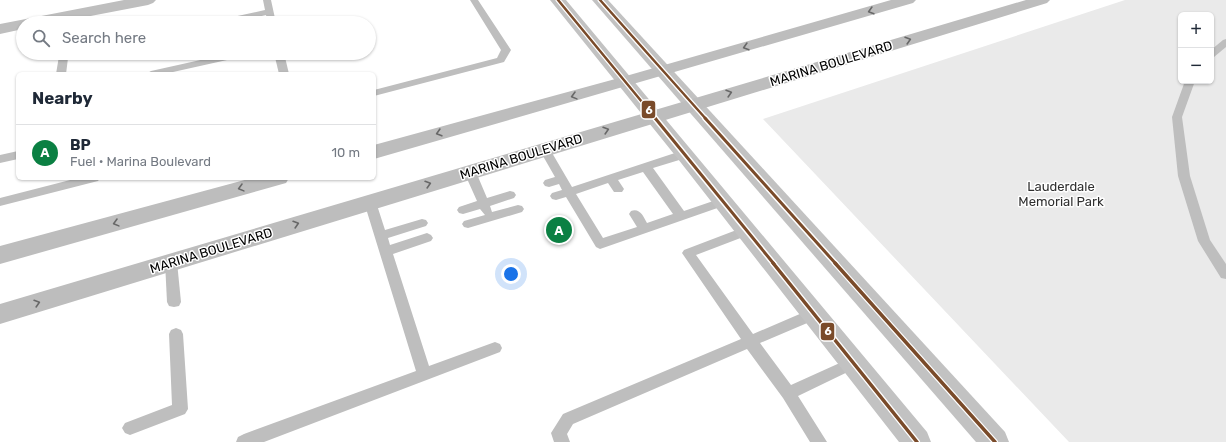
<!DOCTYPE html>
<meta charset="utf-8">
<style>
:root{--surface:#fff;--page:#f2f2f3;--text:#1f2937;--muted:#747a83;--line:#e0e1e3;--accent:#0b8043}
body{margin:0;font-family:Rubik,sans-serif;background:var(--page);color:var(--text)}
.controls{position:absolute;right:12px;top:12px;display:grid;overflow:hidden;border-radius:6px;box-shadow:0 1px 3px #0004}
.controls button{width:36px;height:36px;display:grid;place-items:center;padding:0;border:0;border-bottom:1px solid var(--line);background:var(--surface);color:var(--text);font:20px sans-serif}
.you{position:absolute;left:511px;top:274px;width:14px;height:14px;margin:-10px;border:3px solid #fff;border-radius:50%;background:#1a73e8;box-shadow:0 0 0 6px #1a73e833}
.badge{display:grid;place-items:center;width:26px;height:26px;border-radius:50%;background:var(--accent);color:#fff;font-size:13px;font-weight:700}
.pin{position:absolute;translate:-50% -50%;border:2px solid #fff;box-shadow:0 1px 4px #0006}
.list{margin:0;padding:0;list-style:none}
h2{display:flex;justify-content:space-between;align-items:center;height:52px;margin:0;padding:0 16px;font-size:17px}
h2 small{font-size:13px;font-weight:400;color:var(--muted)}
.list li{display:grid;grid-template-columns:26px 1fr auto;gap:12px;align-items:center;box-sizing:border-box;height:56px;padding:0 16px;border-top:1px solid var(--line)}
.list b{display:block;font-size:15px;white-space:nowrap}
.list p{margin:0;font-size:13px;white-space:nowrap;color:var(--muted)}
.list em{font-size:13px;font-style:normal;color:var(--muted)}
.icon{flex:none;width:22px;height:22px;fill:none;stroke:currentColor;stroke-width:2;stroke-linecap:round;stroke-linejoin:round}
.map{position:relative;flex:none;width:1226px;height:442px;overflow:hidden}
.search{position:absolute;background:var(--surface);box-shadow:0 1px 3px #0004;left:16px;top:16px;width:360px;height:44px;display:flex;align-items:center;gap:10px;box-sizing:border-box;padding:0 14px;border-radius:22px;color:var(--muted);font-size:15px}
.panel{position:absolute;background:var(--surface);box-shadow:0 1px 3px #0004;left:16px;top:72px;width:360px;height:108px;border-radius:6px}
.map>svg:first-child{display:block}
.green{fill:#eaeaea;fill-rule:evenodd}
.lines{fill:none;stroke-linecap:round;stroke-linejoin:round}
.lane{fill:#bebebe;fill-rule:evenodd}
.street{fill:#bebebe;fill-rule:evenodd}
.secondary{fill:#c2c2c2;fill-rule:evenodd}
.primary{fill:#bdbdbd;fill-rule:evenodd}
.bus-1-far2-casing{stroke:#fff;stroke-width:5}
.bus-1-far1-casing{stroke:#fff;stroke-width:6}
.bus-1-casing{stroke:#fff;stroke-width:6}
.bus-1-far2{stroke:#7a4b2a;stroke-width:2.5}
.bus-1-far1{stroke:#7a4b2a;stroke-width:3}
.bus-1{stroke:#7a4b2a;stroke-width:3.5}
.oneway{stroke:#686868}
.labels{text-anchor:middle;stroke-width:3;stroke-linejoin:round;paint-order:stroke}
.street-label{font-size:13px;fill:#000;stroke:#fff}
.park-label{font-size:13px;fill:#303030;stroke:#fff}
.line-badge{stroke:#fff;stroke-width:1.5}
.badge-label{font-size:11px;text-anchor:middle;font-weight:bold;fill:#fff}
</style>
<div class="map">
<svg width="1226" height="442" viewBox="0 0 1226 442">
<rect width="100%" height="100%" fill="#fff"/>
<path class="green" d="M 1125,0 L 1226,0 L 1226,442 L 1069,442 L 763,119 ZM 1181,15 L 1211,15 L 1211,81 L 1181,81 Z"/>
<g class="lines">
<g class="lane">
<path d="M 263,0 L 271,0 L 276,23 L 268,23 L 266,15 L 231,23 L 215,23 L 219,20 L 265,10 Z"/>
<path d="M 470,0 L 478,0 L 511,50 L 504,62 L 374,96 L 374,90 L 497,58 L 501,50 Z"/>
<path d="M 1226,39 L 1226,47 L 1214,57 L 1211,58 L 1211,50 L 1223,40 Z"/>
<path d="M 65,53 L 84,53 L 82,55 L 68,58 L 66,74 L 56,74 L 59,56 Z"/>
<path d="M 232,53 L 250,53 L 245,56 L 164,74 L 146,74 L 151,71 Z"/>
<path d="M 274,53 L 284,53 L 289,74 L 279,74 Z"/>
<path d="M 1185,81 L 1195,81 L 1182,117 L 1190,176 L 1210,240 L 1226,264 L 1226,279 L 1221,278 L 1198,241 L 1178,176 L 1172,117 Z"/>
<path d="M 544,145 L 548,146 L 572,187 L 681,151 L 689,151 L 690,154 L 689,157 L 653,168 L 684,211 L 722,198 L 726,199 L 728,202 L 726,205 L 600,249 L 596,247 L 566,197 L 556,200 L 552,199 L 550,196 L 552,193 L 562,190 L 559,184 L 549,187 L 545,186 L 543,183 L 545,180 L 555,177 L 539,149 L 540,146 ZM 643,172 L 673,214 L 647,223 C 643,216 640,208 631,211 L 629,214 L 637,227 L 603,238 L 576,194 L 608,183 L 614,192 L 622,192 L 624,189 L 618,180 Z"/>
<path d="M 18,151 L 18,159 L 0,163 L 0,155 Z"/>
<path d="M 470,168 L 474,169 L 476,172 L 487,198 L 510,191 L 514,192 L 516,195 L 514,198 L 490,206 L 492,212 L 518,205 L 522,206 L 524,209 L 522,212 L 468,228 L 464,227 L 462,224 L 464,221 L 485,215 L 480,209 L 463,214 L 459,213 L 457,210 L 459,207 L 477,201 L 464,172 L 466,169 Z"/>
<path d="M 78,178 L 100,178 L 98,181 L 94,182 L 0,206 L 0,198 Z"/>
<path d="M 370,198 L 374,199 L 376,202 L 385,230 L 422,219 L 426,220 L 428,223 L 426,226 L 388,238 L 390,245 L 427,233 L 431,235 L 433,238 L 431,241 L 393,254 L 429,366 L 495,342 L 500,344 L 502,348 L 500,352 L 264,442 L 236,442 L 238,437 L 244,434 L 416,371 L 364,202 L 366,199 Z"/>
<path d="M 747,226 L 751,228 L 753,231 L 751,234 L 696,255 L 753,334 L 809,310 L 814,308 L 819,310 L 821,314 L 819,318 L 760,343 L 791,385 L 853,357 L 858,359 L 860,363 L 858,367 L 798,396 L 827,442 L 810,442 L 783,398 L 747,349 L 573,424 L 567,434 L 570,442 L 554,442 L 551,433 L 563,414 L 741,339 L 682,253 L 684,250 Z"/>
<path d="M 171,257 L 175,258 L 177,262 L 181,302 L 179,306 L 174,307 L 169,306 L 167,302 L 165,262 L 167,258 Z"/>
<path d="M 176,328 L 181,330 L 183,334 L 188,409 L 185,414 L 130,435 L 125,433 L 122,428 L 125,423 L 172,405 L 169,334 L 171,330 Z"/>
</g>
<path class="street" d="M 124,0 L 156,0 L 153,3 L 148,5 L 54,23 L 23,23 L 23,29 L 0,34 L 0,24 Z"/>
<g class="secondary">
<path d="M 550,0 L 566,0 L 927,432 L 931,442 L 899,442 L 678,159 Z"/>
<path d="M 592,0 L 608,0 L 1005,432 L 1009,442 L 976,442 Z"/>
</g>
<g class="primary">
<path d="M 891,0 L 916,0 L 913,3 L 374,159 L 374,145 L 619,78 Z"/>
<path d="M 1026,0 L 1050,0 L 1047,3 L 0,324 L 0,304 Z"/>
<path d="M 252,178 L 289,178 L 286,183 L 0,264 L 0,246 Z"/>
</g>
<g class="bus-1-far2-casing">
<g id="bus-1-far2">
<path d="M 558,0 L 656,119"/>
<path d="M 600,0 L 706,119"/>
</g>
</g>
<g class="bus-1-far1-casing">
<g id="bus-1-far1">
<path d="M 655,118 L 774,264"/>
<path d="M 705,118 L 836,264"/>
</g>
</g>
<g class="bus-1-casing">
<g id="bus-1">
<path d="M 773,263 L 917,442"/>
<path d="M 835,263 L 995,442"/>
</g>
</g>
<use href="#bus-1-far2" class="bus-1-far2"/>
<use href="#bus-1-far1" class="bus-1-far1"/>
<use href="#bus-1" class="bus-1"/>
</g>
<defs><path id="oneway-chevron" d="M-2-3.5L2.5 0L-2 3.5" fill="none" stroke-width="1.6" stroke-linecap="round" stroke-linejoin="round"/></defs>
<g class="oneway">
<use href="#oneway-chevron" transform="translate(871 11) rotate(164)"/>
<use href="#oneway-chevron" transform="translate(908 40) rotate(-17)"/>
<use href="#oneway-chevron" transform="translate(746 47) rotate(164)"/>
<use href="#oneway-chevron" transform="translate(729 93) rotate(-17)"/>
<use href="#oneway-chevron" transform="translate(574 96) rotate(165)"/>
<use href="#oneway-chevron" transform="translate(606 130) rotate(-17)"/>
<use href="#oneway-chevron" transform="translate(439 133) rotate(164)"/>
<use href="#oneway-chevron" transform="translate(428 184) rotate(-17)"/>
<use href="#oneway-chevron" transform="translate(241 188) rotate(165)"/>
<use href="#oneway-chevron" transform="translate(116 223) rotate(165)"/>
<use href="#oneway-chevron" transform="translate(296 224) rotate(-17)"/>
<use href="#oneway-chevron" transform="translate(37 303) rotate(-17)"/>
</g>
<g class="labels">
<g class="street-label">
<text transform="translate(831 63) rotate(-17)" y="5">MARINA BOULEVARD</text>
<text transform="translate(521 156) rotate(-17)" y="5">MARINA BOULEVARD</text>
<text transform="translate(211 250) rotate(-17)" y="5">MARINA BOULEVARD</text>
</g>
<g class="park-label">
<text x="1061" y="191">Lauderdale<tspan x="1061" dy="15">Memorial Park</tspan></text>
</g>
</g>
<g class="line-badge">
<rect x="641" y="100" width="15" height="19" rx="4" fill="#7a4b2a"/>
<rect x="820" y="322" width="15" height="19" rx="4" fill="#7a4b2a"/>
</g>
<g class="badge-label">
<text x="649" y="114">6</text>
<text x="828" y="335">6</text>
</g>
</svg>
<div class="controls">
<button>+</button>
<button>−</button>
</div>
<div class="you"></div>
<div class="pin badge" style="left:559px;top:230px">A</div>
<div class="search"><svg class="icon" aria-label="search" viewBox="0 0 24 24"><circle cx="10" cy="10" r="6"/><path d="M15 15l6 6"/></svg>Search here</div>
<section class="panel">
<h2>Nearby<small></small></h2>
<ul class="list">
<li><span class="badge">A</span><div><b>BP</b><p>Fuel · Marina Boulevard</p></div><em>10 m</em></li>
</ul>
</section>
</div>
